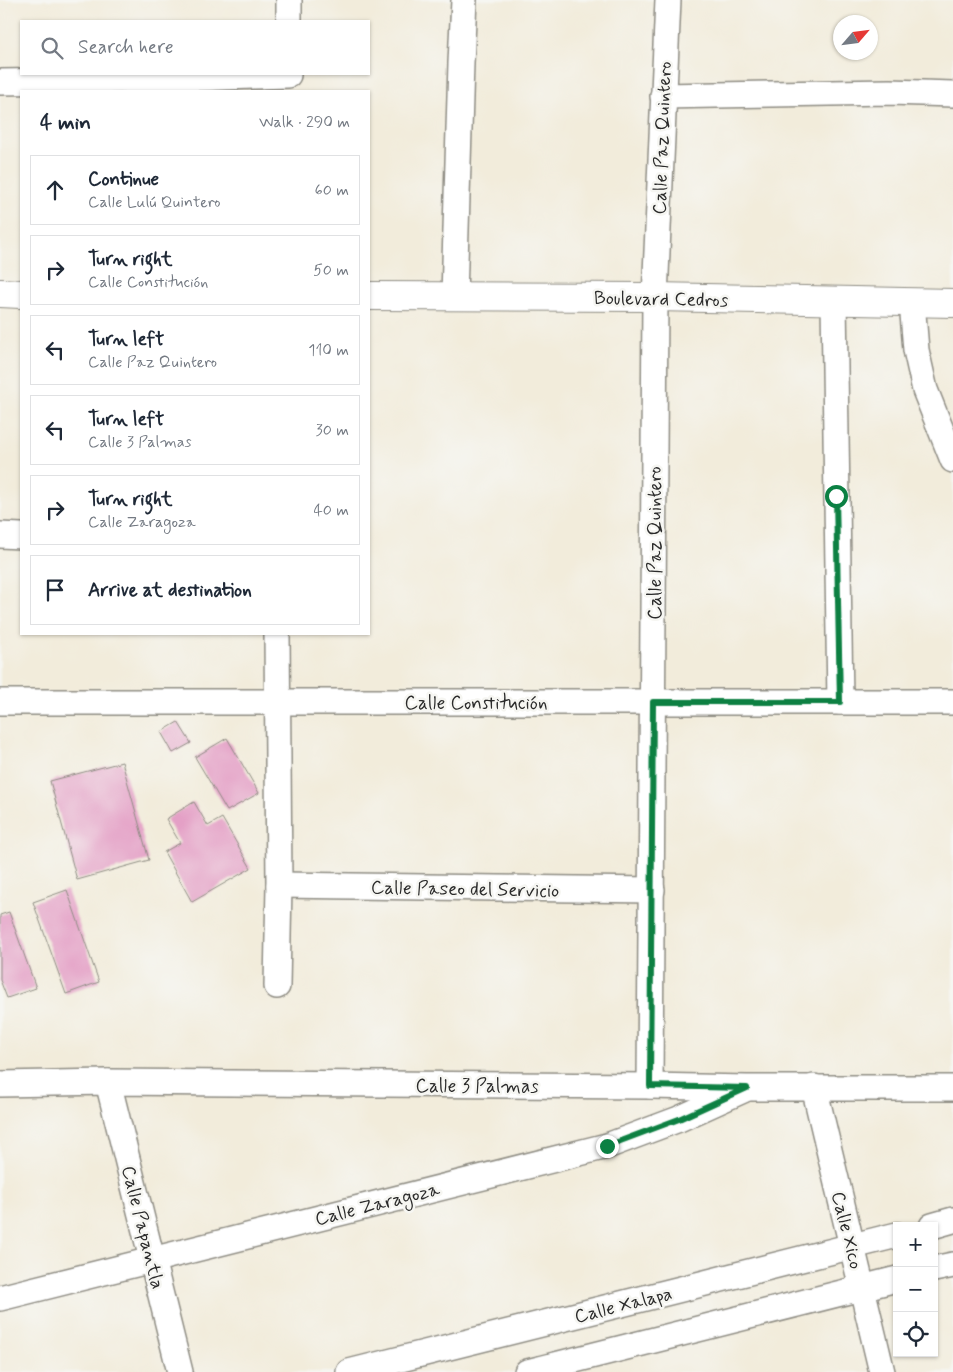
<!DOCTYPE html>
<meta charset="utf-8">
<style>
:root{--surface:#fff;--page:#f2f2f3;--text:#1f2937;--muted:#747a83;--line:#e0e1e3}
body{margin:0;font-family:Mynerve,sans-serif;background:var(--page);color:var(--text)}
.controls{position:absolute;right:15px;bottom:15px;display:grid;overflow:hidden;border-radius:0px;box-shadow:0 1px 4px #0004}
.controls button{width:45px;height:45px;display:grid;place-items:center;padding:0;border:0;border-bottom:1px solid var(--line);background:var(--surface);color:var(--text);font:25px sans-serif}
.compass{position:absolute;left:833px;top:15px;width:45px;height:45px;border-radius:50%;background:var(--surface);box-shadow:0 1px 4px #0004;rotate:62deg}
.stop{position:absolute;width:15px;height:15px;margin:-11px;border:4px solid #0b8043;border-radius:50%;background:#fff}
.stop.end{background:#0b8043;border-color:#fff;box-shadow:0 1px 5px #0008}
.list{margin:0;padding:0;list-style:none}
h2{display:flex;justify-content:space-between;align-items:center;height:65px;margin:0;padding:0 20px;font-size:21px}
h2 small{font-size:16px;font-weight:400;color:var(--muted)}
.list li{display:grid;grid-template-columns:32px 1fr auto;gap:15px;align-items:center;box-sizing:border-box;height:70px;margin:0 10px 10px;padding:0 10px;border:1px solid var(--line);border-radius:0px}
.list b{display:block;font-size:19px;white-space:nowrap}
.list p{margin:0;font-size:16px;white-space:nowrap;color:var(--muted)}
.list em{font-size:16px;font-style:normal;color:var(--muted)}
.icon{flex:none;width:28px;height:28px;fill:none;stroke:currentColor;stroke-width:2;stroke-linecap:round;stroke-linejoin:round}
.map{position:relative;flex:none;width:953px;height:1372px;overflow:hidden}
.search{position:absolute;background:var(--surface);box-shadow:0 1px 4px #0004;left:20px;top:20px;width:350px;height:55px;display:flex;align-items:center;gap:12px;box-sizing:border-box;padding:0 18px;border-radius:0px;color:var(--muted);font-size:19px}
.panel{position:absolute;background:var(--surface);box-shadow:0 1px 4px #0004;left:20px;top:90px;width:350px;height:545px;border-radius:0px}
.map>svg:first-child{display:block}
.building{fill:#e4a0c6}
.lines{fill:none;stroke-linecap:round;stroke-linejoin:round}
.minor-casing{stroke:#8e8c83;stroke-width:28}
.tertiary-casing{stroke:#8e8c83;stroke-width:30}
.minor{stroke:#fff;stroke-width:25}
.tertiary{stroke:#fff;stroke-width:28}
.route{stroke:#0b8043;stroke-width:6}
.labels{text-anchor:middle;stroke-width:5;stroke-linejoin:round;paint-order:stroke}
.street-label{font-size:19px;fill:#2b2b2b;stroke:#f6f6f2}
</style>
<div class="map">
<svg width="953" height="1372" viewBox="0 0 953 1372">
<rect width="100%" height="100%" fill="#f6f6f2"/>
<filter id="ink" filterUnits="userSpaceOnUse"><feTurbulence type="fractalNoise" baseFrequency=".02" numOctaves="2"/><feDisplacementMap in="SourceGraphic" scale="10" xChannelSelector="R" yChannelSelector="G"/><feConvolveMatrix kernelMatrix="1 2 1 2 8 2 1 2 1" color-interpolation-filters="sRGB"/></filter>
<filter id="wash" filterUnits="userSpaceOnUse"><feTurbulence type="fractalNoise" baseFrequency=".0096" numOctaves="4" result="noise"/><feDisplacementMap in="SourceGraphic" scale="20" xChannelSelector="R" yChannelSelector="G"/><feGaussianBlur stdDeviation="1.12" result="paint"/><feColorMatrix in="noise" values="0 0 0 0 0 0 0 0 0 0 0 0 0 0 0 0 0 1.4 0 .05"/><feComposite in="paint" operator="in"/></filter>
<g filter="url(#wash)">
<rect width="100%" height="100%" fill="#f2ecdb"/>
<g id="blocks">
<g class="building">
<path d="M 178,722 L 191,743 L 173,753 L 161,732 Z"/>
<path d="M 227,738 L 259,793 L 227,811 L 195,757 Z"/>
<path d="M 122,762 L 149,860 L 77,880 L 50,781 Z"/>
<path d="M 194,802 L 208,826 L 222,818 L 251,868 L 192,902 L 164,852 L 180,843 L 166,819 Z"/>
<path d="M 67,890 L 99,982 L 66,994 L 33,902 Z"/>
<path d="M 9,912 L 36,988 L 7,998 L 0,980 L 0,915 Z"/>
</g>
</g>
</g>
<g filter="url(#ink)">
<use href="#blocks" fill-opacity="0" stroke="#8e8c83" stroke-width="1"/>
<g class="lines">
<g class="minor-casing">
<g id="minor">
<path d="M 289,21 L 289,0"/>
<path d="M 0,82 L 138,80 L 288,75"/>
<path d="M 663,96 L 890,92 L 953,94"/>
<path d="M 454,296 L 461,63 L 464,0"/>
<path d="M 834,301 L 840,702"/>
<path d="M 912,302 L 916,350 L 925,390 L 953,460"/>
<path d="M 0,535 L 21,536"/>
<path d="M 0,702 L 953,702"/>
<path d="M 279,885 L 652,890"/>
<path d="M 277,986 L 279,885 L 277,634"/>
<path d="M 108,1082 L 180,1372"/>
<path d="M 0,1084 L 108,1082 L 650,1086 L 747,1088 L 953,1088"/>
<path d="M 650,1086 L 655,297 L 668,0"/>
<path d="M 814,1087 L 882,1372"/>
<path d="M 932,1226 L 953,1220"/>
<path d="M 934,1269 L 953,1265"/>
<path d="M 0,1298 L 607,1146 L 679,1119 L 743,1090"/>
<path d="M 349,1372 L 897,1235"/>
<path d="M 527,1372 L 897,1279"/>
</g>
</g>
<g class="tertiary-casing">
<g id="tertiary">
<path d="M 0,293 L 21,294"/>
<path d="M 369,296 L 655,297 L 953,303"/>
</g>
</g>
<use href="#minor" class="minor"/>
<use href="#tertiary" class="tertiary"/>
</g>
</g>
<g class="lines" filter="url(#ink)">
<path class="route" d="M 607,1146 L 679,1119 L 747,1088 L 650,1086 L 653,702 L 840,702 L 836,496"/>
</g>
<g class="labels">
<g class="street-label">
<text transform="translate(661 138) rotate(-88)" y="7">Calle Paz Quintero</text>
<text transform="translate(661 298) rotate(1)" y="7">Boulevard Cedros</text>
<text transform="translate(654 543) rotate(-90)" y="7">Calle Paz Quintero</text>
<text x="476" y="709">Calle Constitución</text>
<text transform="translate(465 888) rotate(1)" y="7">Calle Paseo del Servicio</text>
<text x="477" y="1092">Calle 3 Palmas</text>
<text transform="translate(377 1203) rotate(-14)" y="7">Calle Zaragoza</text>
<text transform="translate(144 1227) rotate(76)" y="7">Calle Papantla</text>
<text transform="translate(848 1230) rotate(76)" y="7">Calle Xico</text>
<text transform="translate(623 1304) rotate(-14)" y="7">Calle Xalapa</text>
</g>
</g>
</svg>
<div class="controls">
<button>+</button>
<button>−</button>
<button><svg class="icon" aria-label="locate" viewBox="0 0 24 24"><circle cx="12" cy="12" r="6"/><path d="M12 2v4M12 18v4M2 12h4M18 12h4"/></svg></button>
</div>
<svg class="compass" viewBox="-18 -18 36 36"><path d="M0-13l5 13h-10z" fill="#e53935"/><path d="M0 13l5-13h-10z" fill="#747a83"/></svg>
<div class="stop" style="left:836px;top:496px"></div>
<div class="stop end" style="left:607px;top:1146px"></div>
<div class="search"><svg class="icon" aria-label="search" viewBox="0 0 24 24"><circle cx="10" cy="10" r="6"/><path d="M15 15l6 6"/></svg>Search here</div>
<section class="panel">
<h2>4 min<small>Walk · 290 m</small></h2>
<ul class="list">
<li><svg class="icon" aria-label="ahead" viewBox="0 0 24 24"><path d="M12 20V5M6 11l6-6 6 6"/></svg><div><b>Continue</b><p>Calle Lulú Quintero</p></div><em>60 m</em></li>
<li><svg class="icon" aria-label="right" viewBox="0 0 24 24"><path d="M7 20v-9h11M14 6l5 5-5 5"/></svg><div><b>Turn right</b><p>Calle Constitución</p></div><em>50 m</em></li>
<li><svg class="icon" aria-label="left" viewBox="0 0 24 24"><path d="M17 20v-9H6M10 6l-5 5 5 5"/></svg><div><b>Turn left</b><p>Calle Paz Quintero</p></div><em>110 m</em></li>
<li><svg class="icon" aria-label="left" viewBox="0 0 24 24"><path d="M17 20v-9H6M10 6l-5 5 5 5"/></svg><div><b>Turn left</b><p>Calle 3 Palmas</p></div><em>30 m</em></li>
<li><svg class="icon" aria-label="right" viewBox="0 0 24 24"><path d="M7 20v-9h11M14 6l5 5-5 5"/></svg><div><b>Turn right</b><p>Calle Zaragoza</p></div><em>40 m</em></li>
<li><svg class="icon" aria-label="arrive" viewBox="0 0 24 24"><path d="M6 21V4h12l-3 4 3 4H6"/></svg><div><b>Arrive at destination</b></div></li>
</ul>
</section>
</div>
